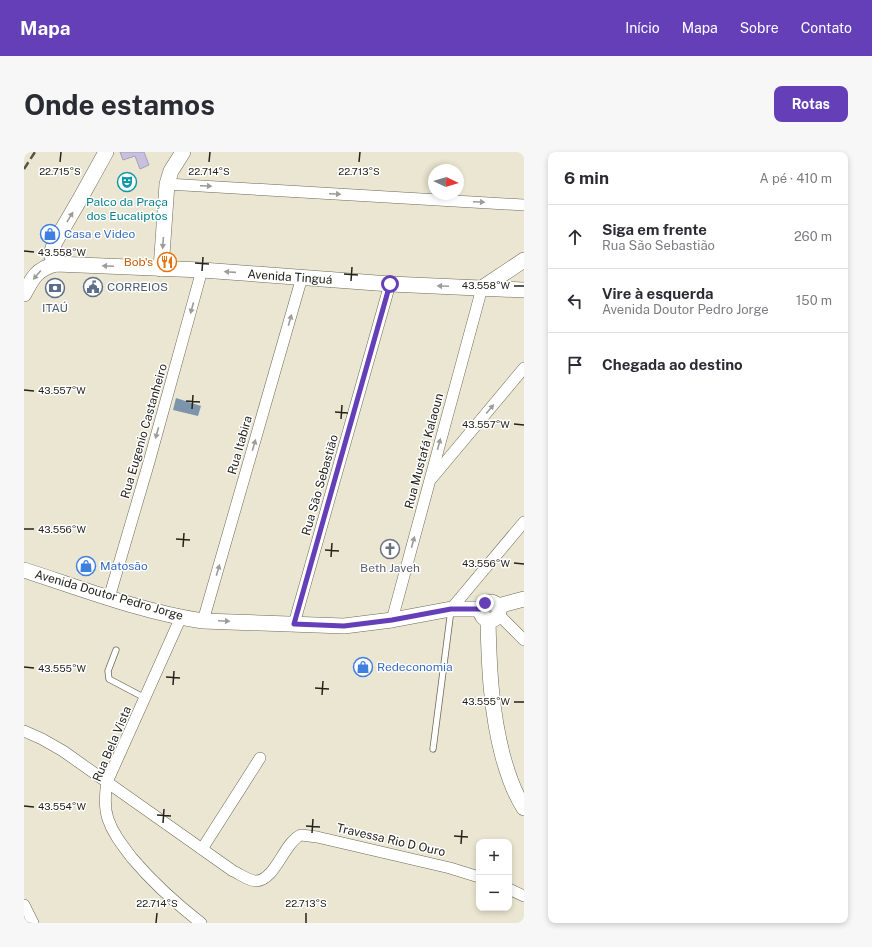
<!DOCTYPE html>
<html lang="pt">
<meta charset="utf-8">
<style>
:root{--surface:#fff;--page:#f7f7f7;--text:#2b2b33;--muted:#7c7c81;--line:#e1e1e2;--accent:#643fb7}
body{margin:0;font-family:"Public Sans",sans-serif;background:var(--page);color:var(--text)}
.controls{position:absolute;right:12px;bottom:12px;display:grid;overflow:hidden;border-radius:8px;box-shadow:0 2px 6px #0003}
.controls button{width:36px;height:36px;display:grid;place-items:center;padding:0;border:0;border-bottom:1px solid var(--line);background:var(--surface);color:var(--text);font:20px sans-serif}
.compass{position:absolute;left:404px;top:12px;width:36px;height:36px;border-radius:50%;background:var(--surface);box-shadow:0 2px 6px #0003;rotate:94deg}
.stop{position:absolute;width:12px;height:12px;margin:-9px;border:3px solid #643fb7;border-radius:50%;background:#fff}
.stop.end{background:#643fb7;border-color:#fff;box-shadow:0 1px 4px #0008}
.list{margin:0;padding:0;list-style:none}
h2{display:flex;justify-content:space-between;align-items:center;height:52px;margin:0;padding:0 16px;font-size:17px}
h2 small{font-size:13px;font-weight:400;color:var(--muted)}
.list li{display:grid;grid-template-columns:26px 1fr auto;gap:12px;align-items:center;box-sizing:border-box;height:64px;padding:0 16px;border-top:1px solid var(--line)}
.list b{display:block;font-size:15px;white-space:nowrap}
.list p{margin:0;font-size:13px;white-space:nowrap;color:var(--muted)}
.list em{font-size:13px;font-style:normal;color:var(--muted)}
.icon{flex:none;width:22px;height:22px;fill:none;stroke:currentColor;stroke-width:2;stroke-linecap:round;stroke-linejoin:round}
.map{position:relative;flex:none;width:500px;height:771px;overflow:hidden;border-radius:8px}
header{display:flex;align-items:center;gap:24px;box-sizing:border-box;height:56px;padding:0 20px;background:var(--accent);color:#fff}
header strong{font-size:19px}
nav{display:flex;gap:22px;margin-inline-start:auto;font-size:14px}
.intro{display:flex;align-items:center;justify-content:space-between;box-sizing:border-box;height:96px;padding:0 24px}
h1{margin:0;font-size:28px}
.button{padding:10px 18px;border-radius:8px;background:var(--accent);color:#fff;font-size:14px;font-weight:700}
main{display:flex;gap:24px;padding:0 24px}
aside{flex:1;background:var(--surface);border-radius:8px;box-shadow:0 2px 6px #0003}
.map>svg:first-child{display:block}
.water{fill:#7c95aa}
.building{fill:#c7c1df;stroke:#a4a1b4}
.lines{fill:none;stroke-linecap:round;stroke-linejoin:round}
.lane-casing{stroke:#6d6957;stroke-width:7}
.street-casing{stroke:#6d6957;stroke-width:12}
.secondary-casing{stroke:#6d6957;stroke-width:16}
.lane{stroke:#fff;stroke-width:5.5}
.street{stroke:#fff;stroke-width:11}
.secondary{stroke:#fff;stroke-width:15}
.rail{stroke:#555448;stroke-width:2.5;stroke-dasharray:8 4;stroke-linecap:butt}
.oneway{fill:#9c9c98}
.route{stroke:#643fb7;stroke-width:5}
.ticks{fill:none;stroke:#24231b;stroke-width:1.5}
.labels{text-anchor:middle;stroke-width:3;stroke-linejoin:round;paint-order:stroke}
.culture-label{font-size:12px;fill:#0d838f;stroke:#fff}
.shop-label{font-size:12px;fill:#366cbe;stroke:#fff;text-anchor:start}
.food-label{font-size:12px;fill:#c56008;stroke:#fff;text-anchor:end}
.street-label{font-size:12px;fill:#24231b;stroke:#fff}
.service-label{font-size:12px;fill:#4e5e75;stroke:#fff;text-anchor:start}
.worship-label{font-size:12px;fill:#5b616d;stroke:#fff}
.ticks-label{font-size:10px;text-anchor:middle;fill:#24231b;stroke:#fff;stroke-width:3;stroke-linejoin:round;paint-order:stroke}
</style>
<header>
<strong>Mapa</strong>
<nav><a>Início</a><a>Mapa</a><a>Sobre</a><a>Contato</a></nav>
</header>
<div class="intro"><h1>Onde estamos</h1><a class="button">Rotas</a></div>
<main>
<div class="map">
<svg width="500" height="771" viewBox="0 0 500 771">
<rect width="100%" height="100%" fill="#eae6d1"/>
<path class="water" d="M 152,246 L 177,254 L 174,264 L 149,258 Z"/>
<path class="building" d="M 96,0 L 120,0 L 125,13 L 116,17 L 111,4 L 99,8 Z"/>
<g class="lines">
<g class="lane-casing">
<g id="lane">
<path d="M 92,498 L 84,519 L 85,527 L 121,546"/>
<path d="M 409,597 L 427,458"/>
</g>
</g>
<g class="street-casing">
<g id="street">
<path d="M 143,32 L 500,53"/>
<path d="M 408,326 L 500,216"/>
<path d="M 85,446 L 125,310 L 178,118"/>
<path d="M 427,457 L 500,370"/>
<path d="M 475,463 L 500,488"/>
<path d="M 157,465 L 83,630 C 81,642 80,655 84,667 C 89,682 99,694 108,706 C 130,732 150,750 177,771"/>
<path d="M 368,468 L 458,136"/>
<path d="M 179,469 L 278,125"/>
<path d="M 270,472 L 366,132"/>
<path d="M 0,579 L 18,587 L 39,599 L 209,719 C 216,722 225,729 232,729 C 252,728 260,690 277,683 L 293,685 L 426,716 L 455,725"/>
<path d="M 178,697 L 236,606"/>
<path d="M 485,737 L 500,744"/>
<path d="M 0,753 L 9,771"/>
</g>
</g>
<g class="secondary-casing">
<g id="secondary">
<path d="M 32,112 L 27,102 L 31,90 L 56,47 L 82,0"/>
<path d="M 137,117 L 143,32 L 147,19 L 159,0"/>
<path d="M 458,136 L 500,108"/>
<path d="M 0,142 C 9,125 13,117 32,112 L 178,118 L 366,132 L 500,138"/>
<path d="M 0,418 C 59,437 118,460 179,469 L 320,474 L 368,468 L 427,457 L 457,457"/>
<circle cx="466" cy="459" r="9"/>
<path d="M 474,454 L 500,447"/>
<path d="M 464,468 C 465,515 467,560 479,605 C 484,623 490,641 500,656"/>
</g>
</g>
<use href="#lane" class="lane"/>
<use href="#street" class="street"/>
<use href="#secondary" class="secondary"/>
<path class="rail" d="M 0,17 L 11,0"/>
</g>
<defs><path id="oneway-solid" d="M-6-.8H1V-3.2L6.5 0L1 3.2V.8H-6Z"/></defs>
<g class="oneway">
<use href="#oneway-solid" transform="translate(182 34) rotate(3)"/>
<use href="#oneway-solid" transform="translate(311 42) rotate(3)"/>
<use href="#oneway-solid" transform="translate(455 50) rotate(3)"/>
<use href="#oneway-solid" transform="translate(46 65) rotate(-59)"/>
<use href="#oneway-solid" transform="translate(139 91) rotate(94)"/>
<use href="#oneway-solid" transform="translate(84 114) rotate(-178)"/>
<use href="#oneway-solid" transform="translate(206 120) rotate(-176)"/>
<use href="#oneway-solid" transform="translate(13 123) rotate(130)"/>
<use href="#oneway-solid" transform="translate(419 134) rotate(-177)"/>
<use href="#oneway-solid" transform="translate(168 156) rotate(105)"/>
<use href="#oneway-solid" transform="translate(266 168) rotate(-74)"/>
<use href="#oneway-solid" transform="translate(466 257) rotate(-50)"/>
<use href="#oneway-solid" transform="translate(133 281) rotate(105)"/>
<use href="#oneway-solid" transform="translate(415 292) rotate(-75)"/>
<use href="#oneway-solid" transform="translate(230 293) rotate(-74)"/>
<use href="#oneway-solid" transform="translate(389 390) rotate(-75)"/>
<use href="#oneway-solid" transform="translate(194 418) rotate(-74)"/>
<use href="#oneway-solid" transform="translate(200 469) rotate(2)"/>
</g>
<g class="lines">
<path class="route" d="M 366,132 L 270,472 L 320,474 L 368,468 L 427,457 L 456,457 L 461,451"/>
</g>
<path class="ticks" d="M 36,10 L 37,0M 185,10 L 186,0M 335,10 L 336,0M 0,99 L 10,100M 171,111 L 185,112M 178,119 L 179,105M 320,122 L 334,123M 327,129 L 328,115M 490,134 L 500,134M 0,238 L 10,239M 162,249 L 176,250M 168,257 L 169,243M 311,260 L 324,261M 317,267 L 318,253M 490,272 L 500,273M 0,377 L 10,377M 152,387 L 166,388M 159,395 L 160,381M 301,398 L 315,399M 307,405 L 308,391M 490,411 L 500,412M 0,515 L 10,516M 142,525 L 156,526M 149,533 L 150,519M 291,536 L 305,537M 298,543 L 299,529M 490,550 L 500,550M 0,654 L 10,655M 133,663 L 147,664M 139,671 L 140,657M 282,674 L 296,675M 288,681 L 289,667M 430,684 L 444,685M 437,692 L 438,678M 132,771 L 133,761M 282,771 L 282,761"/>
<defs>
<g id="theatre-ring" transform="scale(1)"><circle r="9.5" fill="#fff" stroke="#0f9aa8" stroke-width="1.5"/><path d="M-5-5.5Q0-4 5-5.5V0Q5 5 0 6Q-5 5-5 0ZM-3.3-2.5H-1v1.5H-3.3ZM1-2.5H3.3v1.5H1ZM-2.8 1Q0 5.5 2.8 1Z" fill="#0f9aa8"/></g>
<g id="shop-ring" transform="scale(1)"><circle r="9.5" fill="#fff" stroke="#3f7fe0" stroke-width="1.5"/><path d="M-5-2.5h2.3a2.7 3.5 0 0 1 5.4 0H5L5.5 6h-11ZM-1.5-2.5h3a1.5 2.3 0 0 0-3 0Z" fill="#3f7fe0"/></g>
<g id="restaurant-ring" transform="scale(1)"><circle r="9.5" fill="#fff" stroke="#e8710a" stroke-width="1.5"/><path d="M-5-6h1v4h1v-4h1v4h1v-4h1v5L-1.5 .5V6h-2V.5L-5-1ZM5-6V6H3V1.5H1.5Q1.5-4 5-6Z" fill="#e8710a"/></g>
<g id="civic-ring" transform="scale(1)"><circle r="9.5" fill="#fff" stroke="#5c6f8a" stroke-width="1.5"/><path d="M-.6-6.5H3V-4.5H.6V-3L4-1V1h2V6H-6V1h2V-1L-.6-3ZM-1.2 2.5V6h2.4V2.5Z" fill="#5c6f8a"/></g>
<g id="bank-ring" transform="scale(1)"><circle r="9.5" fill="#fff" stroke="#5c6f8a" stroke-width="1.5"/><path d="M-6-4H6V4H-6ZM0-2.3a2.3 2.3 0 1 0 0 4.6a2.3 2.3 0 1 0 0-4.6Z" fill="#5c6f8a"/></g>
<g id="church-ring" transform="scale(1)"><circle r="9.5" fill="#fff" stroke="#6b7280" stroke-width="1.5"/><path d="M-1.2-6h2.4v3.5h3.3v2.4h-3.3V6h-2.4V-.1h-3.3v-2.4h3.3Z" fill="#6b7280"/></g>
</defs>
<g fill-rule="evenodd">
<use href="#theatre-ring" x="103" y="30"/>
<use href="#shop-ring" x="26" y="82"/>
<use href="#restaurant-ring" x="143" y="110"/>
<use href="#civic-ring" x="69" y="135"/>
<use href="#bank-ring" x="31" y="136"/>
<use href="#church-ring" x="366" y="397"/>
<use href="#shop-ring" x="62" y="414"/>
<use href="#shop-ring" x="339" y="515"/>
</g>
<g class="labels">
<g class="culture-label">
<text x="103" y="54">Palco da Praça<tspan x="103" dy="14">dos Eucaliptos</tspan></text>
</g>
<g class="shop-label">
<text x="40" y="86">Casa e Video</text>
<text x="76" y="418">Matosão</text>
<text x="353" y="519">Redeconomia</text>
</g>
<g class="food-label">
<text x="129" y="114">Bob's</text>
</g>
<g class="street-label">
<text transform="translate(266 125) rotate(4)" y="4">Avenida Tinguá</text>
<text transform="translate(120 279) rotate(-74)" y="4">Rua Eugenio Castanheiro</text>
<text transform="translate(216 293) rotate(-74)" y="4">Rua Itabira</text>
<text transform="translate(400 299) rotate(-75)" y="4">Rua Mustafá Kalaoun</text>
<text transform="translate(296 333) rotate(-74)" y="4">Rua São Sebastião</text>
<text transform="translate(85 443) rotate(16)" y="4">Avenida Doutor Pedro Jorge</text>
<text transform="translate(88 592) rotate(-67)" y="4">Rua Bela Vista</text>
<text transform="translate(367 688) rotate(13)" y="4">Travessa Rio D Ouro</text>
</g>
<g class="service-label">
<text x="83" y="139">CORREIOS</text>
<text x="31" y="160" text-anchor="middle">ITAÚ</text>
</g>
<g class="worship-label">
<text x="366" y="420">Beth Javeh</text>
</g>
</g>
<g class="ticks-label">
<text x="36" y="23">22.715°S</text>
<text x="185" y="23">22.714°S</text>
<text x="335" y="23">22.713°S</text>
<text x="38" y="104">43.558°W</text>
<text x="462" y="137">43.558°W</text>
<text x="38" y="242">43.557°W</text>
<text x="462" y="276">43.557°W</text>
<text x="38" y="381">43.556°W</text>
<text x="462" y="415">43.556°W</text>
<text x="38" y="520">43.555°W</text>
<text x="462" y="553">43.555°W</text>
<text x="38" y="658">43.554°W</text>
<text x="133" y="755">22.714°S</text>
<text x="282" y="755">22.713°S</text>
</g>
</svg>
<div class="controls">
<button>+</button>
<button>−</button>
</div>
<svg class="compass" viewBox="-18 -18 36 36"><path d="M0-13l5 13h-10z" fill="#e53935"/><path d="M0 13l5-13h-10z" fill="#7c7c81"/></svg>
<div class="stop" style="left:366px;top:132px"></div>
<div class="stop end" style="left:461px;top:451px"></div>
</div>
<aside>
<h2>6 min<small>A pé · 410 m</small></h2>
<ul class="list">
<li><svg class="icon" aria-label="ahead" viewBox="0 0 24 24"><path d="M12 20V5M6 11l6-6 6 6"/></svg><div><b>Siga em frente</b><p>Rua São Sebastião</p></div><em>260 m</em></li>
<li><svg class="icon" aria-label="left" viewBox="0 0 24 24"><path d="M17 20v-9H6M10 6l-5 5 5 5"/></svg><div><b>Vire à esquerda</b><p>Avenida Doutor Pedro Jorge</p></div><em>150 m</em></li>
<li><svg class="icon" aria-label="arrive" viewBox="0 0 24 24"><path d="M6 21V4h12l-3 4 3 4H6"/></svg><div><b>Chegada ao destino</b></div></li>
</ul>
</aside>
</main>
